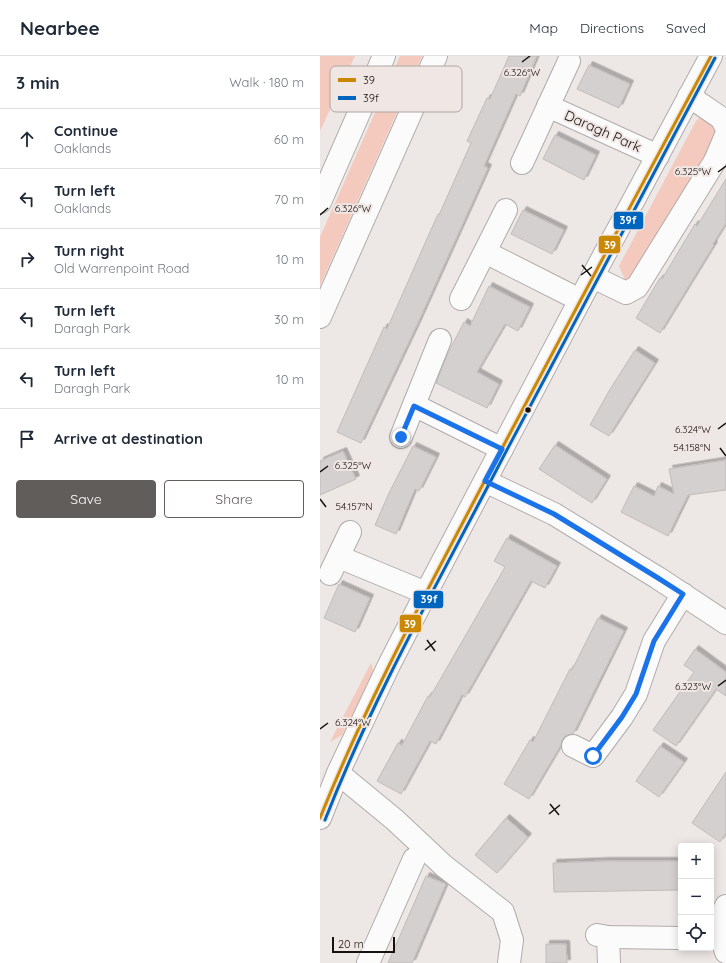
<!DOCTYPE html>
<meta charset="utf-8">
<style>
:root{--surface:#fff;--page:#f6f6f7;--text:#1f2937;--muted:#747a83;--line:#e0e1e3;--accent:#615d5b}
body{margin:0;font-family:Quicksand,sans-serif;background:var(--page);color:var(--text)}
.controls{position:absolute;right:12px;bottom:12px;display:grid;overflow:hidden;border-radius:4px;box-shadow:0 2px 10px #0003}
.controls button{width:36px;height:36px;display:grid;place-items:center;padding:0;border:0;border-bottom:1px solid var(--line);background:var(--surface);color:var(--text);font:20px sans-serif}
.scale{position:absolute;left:12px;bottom:10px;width:63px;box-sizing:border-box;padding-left:4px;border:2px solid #151210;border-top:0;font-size:11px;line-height:14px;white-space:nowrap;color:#151210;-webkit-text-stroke:3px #f0e6e3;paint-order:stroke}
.stop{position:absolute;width:12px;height:12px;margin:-9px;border:3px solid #1a73e8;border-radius:50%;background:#fff}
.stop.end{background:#1a73e8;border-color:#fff;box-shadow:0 1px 4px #0008}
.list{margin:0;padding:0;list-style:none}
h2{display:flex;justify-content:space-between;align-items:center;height:52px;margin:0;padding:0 16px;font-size:17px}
h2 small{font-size:13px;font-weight:400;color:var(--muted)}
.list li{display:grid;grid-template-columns:26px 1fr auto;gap:12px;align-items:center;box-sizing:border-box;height:60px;padding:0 16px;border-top:1px solid var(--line)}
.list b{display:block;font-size:15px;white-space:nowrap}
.list p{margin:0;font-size:13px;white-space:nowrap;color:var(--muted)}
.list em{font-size:13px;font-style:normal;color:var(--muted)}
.actions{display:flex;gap:8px;padding:12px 16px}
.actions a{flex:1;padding:9px 0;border:1px solid var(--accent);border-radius:4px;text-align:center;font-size:14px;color:var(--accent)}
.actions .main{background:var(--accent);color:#fff}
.icon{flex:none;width:22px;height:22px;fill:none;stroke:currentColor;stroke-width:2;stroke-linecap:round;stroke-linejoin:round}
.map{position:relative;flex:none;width:406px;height:907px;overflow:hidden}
header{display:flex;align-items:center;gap:24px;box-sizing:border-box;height:56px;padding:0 20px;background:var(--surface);border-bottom:1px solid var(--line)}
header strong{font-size:19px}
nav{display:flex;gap:22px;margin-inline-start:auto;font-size:14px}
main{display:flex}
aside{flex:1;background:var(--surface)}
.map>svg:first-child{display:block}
.green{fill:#f3cabd}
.building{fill:#d4d0cf;stroke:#c0bcbb;filter:url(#shadow)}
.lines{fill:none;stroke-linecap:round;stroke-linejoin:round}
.minor-casing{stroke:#b0acab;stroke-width:24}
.highway-casing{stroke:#b0acab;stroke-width:24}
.minor{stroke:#fcfbfb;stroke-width:22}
.highway{stroke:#fcfbfb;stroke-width:22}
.bus-1-casing{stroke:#f0e6e3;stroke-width:6}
.bus-2-casing{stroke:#f0e6e3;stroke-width:6}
.bus-1{stroke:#ca8803;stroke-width:3}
.bus-2{stroke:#0065bd;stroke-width:3}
.route{stroke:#1a73e8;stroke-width:5}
.ticks{fill:none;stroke:#151210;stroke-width:1.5}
.bus-dot{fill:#151210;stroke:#f0e6e3;stroke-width:1.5}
.labels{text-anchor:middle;stroke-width:4;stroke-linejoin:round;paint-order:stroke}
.street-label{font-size:14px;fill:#151210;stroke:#f0e6e3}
.key{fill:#f0e6e3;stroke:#aea6a4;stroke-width:1}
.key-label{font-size:11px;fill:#151210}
.ticks-label{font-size:10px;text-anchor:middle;fill:#151210;stroke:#f0e6e3;stroke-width:4;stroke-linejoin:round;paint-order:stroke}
.line-badge{stroke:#f0e6e3;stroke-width:1.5}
.badge-label{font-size:11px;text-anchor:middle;font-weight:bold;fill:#fff}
</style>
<header>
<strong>Nearbee</strong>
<nav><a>Map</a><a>Directions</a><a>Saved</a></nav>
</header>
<main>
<aside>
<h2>3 min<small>Walk · 180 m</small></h2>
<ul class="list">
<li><svg class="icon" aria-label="ahead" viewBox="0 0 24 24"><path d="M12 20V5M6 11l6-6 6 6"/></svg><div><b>Continue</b><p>Oaklands</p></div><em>60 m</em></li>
<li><svg class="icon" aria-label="left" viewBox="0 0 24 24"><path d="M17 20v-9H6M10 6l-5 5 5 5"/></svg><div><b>Turn left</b><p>Oaklands</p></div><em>70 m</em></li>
<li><svg class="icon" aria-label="right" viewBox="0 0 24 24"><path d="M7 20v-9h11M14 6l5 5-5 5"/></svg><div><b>Turn right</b><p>Old Warrenpoint Road</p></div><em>10 m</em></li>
<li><svg class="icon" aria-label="left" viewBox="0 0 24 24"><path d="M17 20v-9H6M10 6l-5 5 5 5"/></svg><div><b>Turn left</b><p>Daragh Park</p></div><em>30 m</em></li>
<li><svg class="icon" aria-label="left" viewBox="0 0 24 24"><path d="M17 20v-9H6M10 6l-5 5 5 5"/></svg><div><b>Turn left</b><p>Daragh Park</p></div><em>10 m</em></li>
<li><svg class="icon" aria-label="arrive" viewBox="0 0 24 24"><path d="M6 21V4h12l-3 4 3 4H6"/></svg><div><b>Arrive at destination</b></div></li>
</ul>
<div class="actions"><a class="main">Save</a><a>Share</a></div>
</aside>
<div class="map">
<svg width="406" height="907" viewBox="0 0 406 907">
<defs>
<filter id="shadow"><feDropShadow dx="3.5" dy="-3.5" stdDeviation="0" flood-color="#0004"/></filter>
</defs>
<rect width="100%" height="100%" fill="#ede7e6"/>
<g class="green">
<path d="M 0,0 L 35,0 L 0,75 Z"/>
<path d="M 80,0 L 102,0 L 0,230 L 0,181 Z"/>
<path d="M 380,61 L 395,67 L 401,79 L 312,226 L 305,224 L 299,210 L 376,65 Z"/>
<path d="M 51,607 L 54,616 L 22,679 L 10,686 Z"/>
</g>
<g class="building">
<path d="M 189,0 L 217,0 L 200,40 L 196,38 L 164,110 L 168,112 L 97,269 L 41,387 L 17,376 L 64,271 L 67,273 L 118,158 L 119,159 L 151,87 L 147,85 L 167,42 L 170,43 Z"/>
<path d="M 269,9 L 310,28 L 299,52 L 257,33 Z"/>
<path d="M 235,79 L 276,99 L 264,124 L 223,103 Z"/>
<path d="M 406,123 L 406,167 L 393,188 L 394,189 L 340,277 L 316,262 L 340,222 L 342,223 L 375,168 L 377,170 Z"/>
<path d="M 203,154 L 244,174 L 232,198 L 191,178 Z"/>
<path d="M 169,230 L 210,251 L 198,275 L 185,268 L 157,316 L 179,328 L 167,352 L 116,327 L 128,297 L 144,266 L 150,270 Z"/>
<path d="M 315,294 L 335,307 L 289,380 L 270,369 L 289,335 Z"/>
<path d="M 235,389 L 287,423 L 272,447 L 219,413 Z"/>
<path d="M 93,390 L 116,401 L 99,435 L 95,433 L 76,478 L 55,469 L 69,437 Z"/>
<path d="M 23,395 L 36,423 L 0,439 L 0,405 Z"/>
<path d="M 406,404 L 406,434 L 368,439 L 348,480 L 301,456 L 314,430 L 334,440 L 338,430 L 354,438 L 349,413 Z"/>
<path d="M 187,482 L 237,510 L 225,532 L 211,525 L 145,641 L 142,639 L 116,688 L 110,685 L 81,738 L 57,725 L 78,687 L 82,689 L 108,640 L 110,641 L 185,511 L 174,505 Z"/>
<path d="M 19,528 L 50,542 L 35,576 L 4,562 Z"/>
<path d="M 278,562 L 304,575 L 253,678 L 246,679 L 242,684 L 241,689 L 209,743 L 184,728 L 210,684 L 213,686 L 250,613 L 252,614 Z"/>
<path d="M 375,593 L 406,616 L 406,640 L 396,633 L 356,690 L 333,674 L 374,616 L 364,609 Z"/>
<path d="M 340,690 L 364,706 L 339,741 L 316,725 Z"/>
<path d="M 406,716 L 406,777 L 400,786 L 372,767 Z"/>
<path d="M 186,762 L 208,781 L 177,817 L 155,799 Z"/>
<path d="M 287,805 L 361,805 L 361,834 L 234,836 L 233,807 Z"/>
<path d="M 106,820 L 126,828 L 92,907 L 68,907 Z"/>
<path d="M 226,888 L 246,888 L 247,907 L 226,907 Z"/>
</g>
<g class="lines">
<g class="minor-casing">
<g id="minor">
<path d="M 369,40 L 401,62 L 406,71"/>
<path d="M 228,50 L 338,100"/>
<path d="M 202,107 L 249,5"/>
<path d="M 165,196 L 260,244"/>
<path d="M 273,221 L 306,237 L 317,231 L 395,105 L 406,79"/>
<path d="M 141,243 L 186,154"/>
<path d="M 94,349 L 182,393"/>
<path d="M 81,381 L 120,284"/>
<path d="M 165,425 L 234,458 L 338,522 L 406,567"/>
<path d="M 19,501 L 106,537"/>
<path d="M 10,518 L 30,476"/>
<path d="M 253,690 L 273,700 L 302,661 L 316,638 L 334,585 L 363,538"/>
<path d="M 18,717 L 75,764 L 124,810 L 183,856 L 192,884 L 189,907"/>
<path d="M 0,762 L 18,717 L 69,609 L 106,537 L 260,244 L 391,0"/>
<path d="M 406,850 L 398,866 L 398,870 L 406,896"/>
<path d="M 277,879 L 288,881 L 361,882"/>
<path d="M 288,881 L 289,907"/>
<path d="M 48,907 L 94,803"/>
</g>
</g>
<g class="highway-casing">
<g id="highway">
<path d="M 0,146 L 64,0"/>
<path d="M 0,261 L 116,0"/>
</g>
</g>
<use href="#minor" class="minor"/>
<use href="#highway" class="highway"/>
<g class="bus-1-casing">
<path id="bus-1" d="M 0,762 C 46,647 105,539 162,430 C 238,286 314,143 391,0"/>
</g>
<g class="bus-2-casing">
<path id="bus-2" d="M 5,764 C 50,649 110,541 167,432 C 242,288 319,145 395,2"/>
</g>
<use href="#bus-1" class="bus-1"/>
<use href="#bus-2" class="bus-2"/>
</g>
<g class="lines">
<path class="route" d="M 81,381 L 94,350 L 182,393 L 165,425 L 234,458 L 338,522 L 363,538 L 334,585 L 316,638 L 302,661 L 273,700"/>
</g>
<path class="ticks" d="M 202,6 L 210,0M 398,116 L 406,110M 0,159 L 8,152M 262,209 L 271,220M 261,219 L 272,211M 398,373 L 406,367M 400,392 L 406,400M 0,416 L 8,410M 0,443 L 6,451M 107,584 L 115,595M 105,594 L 116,585M 398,630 L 406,624M 0,673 L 8,667M 230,748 L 239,759M 229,758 L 240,749"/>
<circle class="bus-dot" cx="208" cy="354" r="3.5"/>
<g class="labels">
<g class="street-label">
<text transform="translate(283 75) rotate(24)" y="5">Daragh Park</text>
</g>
</g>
<rect x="10" y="10" width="132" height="46" rx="6" class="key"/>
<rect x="18" y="22" width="18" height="4" fill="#ca8803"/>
<rect x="18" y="40" width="18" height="4" fill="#0065bd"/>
<g class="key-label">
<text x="43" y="28">39</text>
<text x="43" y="46">39f</text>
</g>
<g class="ticks-label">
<text x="202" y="20">6.326°W</text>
<text x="373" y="119">6.325°W</text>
<text x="33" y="156">6.326°W</text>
<text x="373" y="377">6.324°W</text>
<text x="372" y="395">54.158°N</text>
<text x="33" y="413">6.325°W</text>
<text x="34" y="454">54.157°N</text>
<text x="373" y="634">6.323°W</text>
<text x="33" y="670">6.324°W</text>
</g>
<g class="line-badge">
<rect x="293" y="155" width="31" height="19" rx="4" fill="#0065bd"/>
<rect x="278" y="179" width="23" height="19" rx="4" fill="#ca8803"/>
<rect x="93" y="534" width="31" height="19" rx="4" fill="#0065bd"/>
<rect x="79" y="558" width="23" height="19" rx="4" fill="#ca8803"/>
</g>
<g class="badge-label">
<text x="308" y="168">39f</text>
<text x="290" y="193">39</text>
<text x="109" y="547">39f</text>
<text x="90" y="572">39</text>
</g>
</svg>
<div class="controls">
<button>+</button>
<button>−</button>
<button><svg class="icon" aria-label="locate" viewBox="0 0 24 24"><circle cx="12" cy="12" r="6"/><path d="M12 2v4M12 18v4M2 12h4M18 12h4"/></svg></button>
</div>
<div class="scale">20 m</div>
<div class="stop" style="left:273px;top:700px"></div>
<div class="stop end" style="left:81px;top:381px"></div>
</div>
</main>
